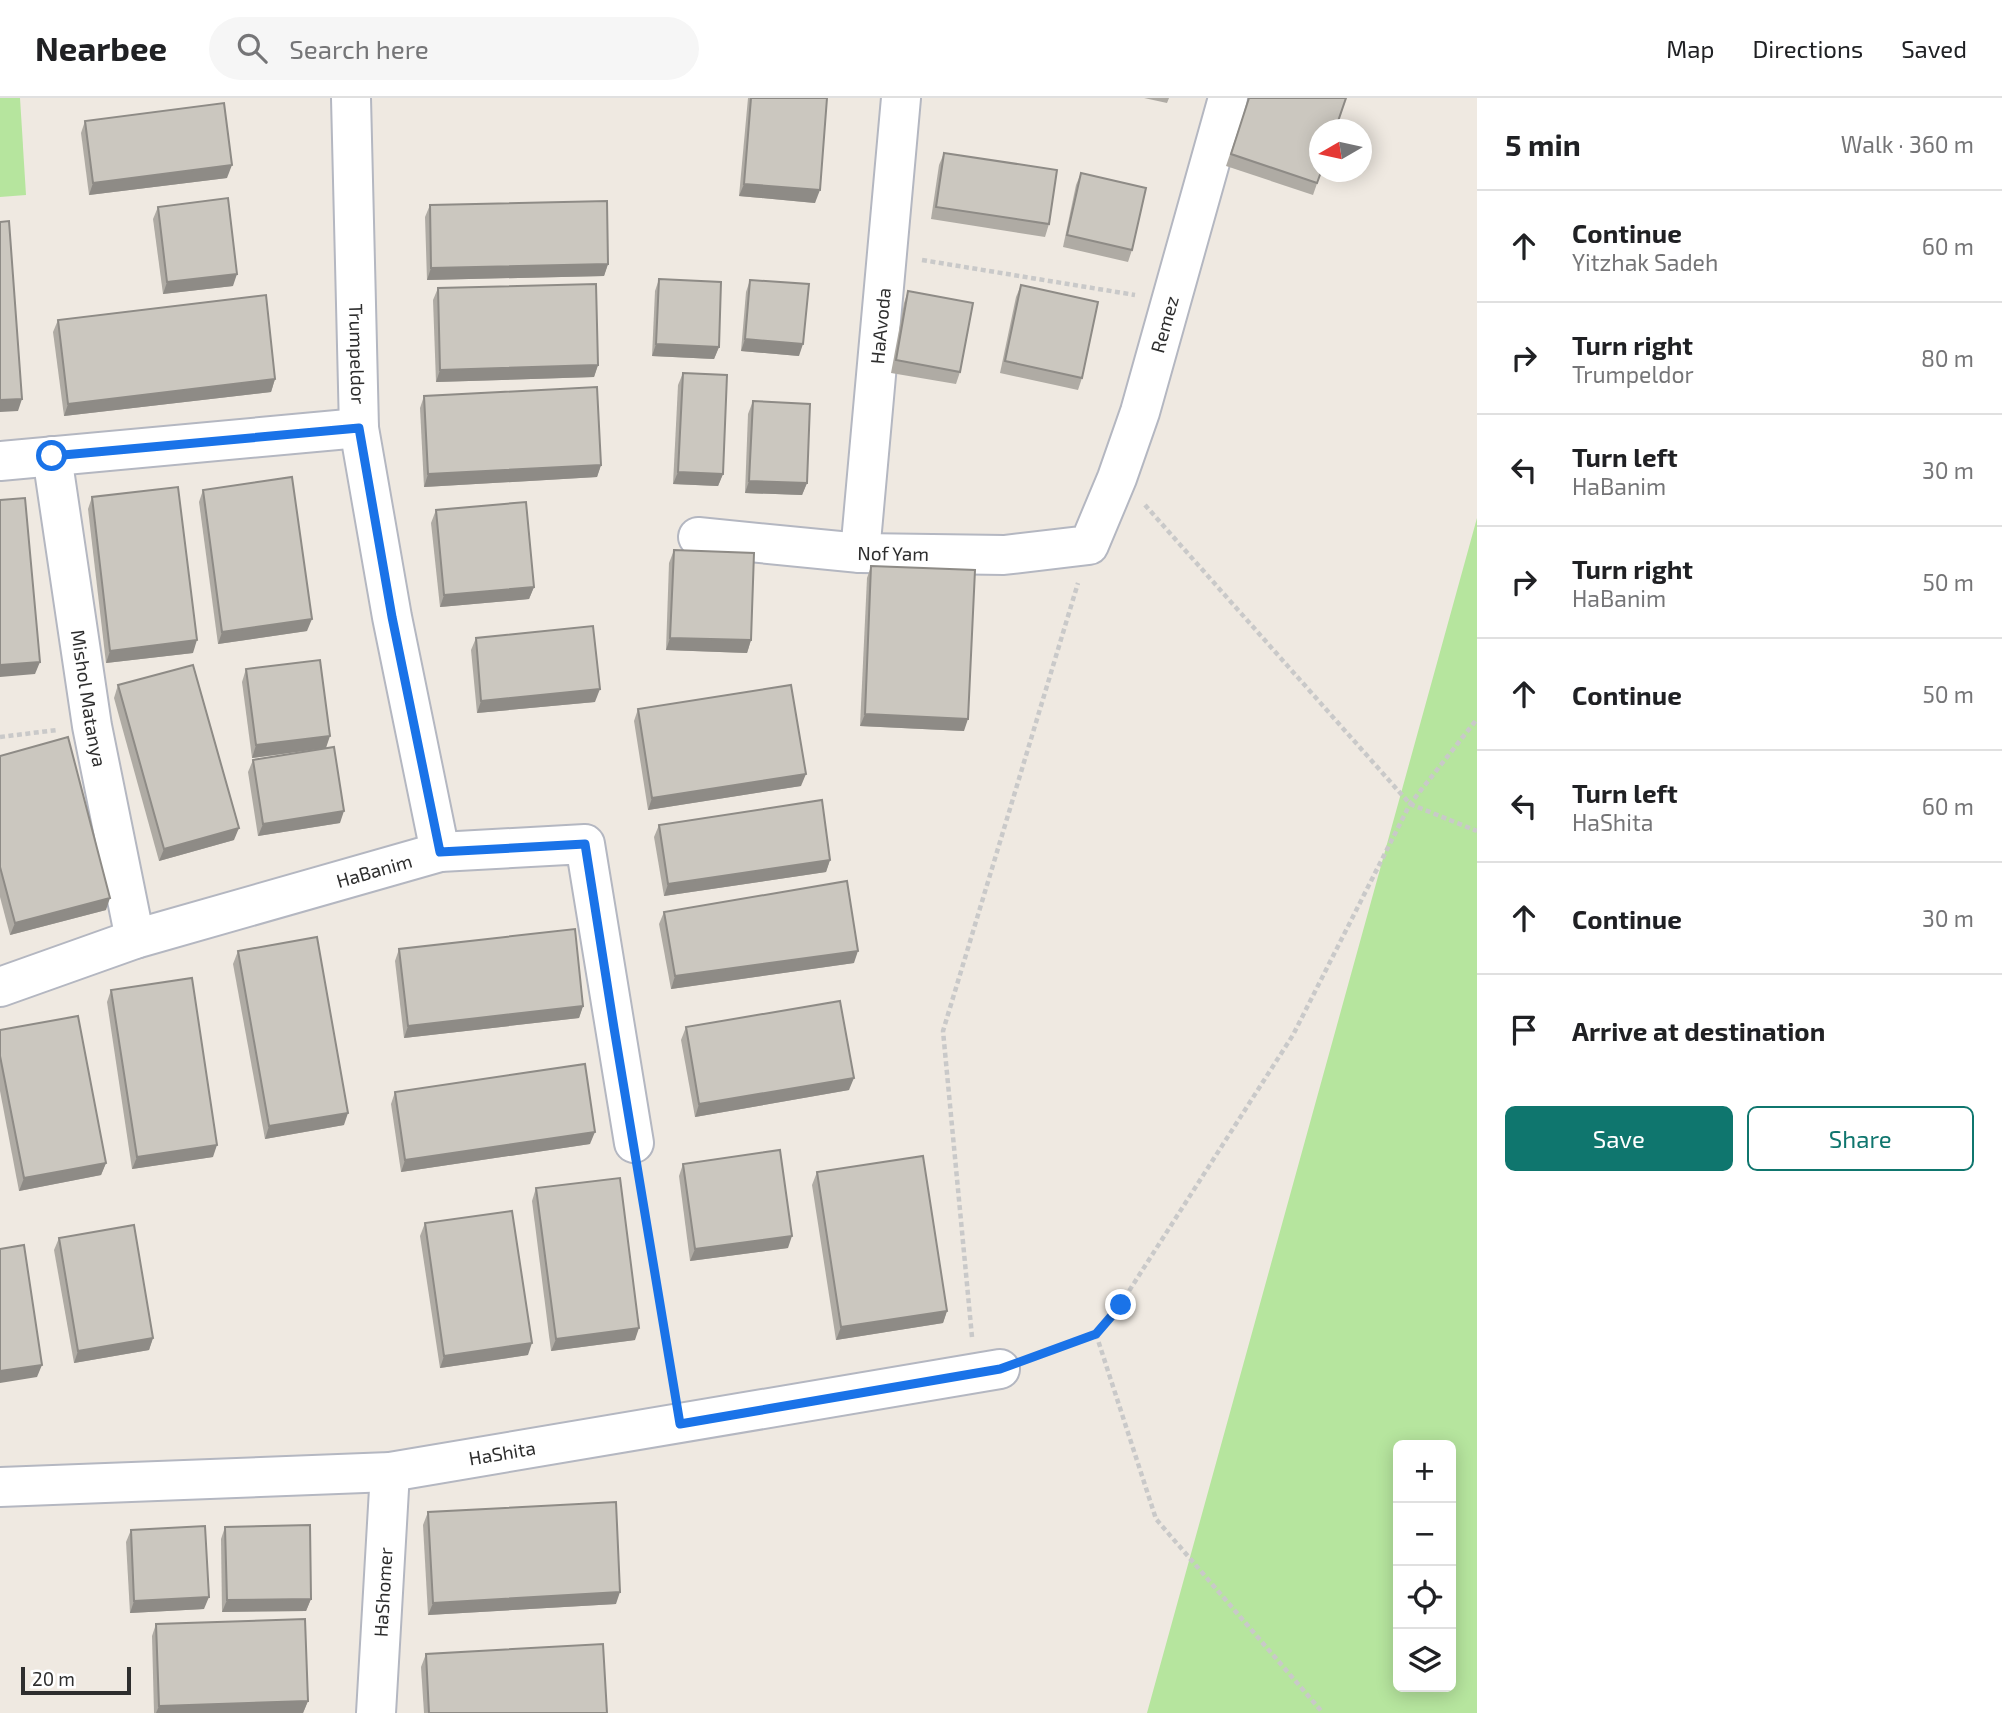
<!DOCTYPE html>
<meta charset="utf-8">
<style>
:root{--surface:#fff;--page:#f6f6f6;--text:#202124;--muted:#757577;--line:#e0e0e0;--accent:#0f766e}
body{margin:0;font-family:"Exo 2",sans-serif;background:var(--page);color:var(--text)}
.controls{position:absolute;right:21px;bottom:21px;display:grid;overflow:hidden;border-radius:10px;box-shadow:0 4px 18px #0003}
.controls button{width:63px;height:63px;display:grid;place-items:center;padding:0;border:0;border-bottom:2px solid var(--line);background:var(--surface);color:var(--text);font:35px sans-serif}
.compass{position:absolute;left:1309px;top:21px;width:63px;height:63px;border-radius:50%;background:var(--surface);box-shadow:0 4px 18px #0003;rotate:261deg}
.scale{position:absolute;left:21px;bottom:18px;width:110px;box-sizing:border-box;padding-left:7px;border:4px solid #2e2e2e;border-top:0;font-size:19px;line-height:24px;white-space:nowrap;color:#2e2e2e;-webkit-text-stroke:5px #fff;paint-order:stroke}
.stop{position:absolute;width:21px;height:21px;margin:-16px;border:5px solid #1a73e8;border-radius:50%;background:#fff}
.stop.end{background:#1a73e8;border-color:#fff;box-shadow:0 2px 7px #0008}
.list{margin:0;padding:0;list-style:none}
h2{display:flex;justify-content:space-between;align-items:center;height:91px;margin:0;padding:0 28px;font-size:30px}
h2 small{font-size:23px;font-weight:400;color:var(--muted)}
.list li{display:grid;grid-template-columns:46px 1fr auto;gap:21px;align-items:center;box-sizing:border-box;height:112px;padding:0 28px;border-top:2px solid var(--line)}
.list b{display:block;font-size:26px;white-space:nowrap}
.list p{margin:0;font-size:23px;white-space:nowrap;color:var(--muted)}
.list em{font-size:23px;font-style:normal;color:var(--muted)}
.actions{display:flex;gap:14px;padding:21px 28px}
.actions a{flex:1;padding:16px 0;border:2px solid var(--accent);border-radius:10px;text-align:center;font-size:24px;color:var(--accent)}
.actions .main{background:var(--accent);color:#fff}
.icon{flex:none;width:38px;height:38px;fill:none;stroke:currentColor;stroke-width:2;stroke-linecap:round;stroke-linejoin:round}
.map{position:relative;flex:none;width:1477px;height:1615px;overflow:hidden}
header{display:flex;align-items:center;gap:42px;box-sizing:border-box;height:98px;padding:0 35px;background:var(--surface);border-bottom:2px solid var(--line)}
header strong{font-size:33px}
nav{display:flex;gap:38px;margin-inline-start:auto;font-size:24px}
.search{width:490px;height:63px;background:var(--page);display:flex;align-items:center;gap:18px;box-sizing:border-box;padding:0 24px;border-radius:38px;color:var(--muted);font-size:26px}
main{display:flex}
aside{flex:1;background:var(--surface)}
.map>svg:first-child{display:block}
.green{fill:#b6e59e;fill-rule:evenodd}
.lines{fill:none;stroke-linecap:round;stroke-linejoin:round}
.minor-casing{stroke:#b4b7c1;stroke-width:42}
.path{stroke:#c9c9c9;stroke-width:4.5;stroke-dasharray:5 3.5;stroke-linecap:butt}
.minor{stroke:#fff;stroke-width:38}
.wall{fill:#afaba4}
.shaded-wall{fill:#8e8b86}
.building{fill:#cbc7bf;stroke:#8e8b86;stroke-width:2}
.route{stroke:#1a73e8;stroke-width:9}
.labels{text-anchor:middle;stroke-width:5;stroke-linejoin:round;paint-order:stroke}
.street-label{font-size:19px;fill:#2e2e2e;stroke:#fff}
</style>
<header>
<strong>Nearbee</strong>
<div class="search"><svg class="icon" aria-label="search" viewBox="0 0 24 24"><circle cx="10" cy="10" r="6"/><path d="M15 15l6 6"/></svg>Search here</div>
<nav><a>Map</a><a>Directions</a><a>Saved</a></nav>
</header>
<main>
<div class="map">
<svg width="1477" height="1615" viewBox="0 0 1477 1615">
<rect width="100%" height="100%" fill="#efe9e1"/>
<g class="green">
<path d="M 0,0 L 20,0 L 26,97 L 0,99 Z"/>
<path d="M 1477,420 L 1477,1615 L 1147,1615 ZM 1398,1347 L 1451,1347 L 1451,1589 L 1398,1589 Z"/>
</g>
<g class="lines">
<g class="minor-casing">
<g id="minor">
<path id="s1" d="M 351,0 L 359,330 L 392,519 L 440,754"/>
<path id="s2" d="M 52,358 L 92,628 L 135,841"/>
<path d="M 0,363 L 359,330"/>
<path id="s3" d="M 698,439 L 860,455 L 1004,457 L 1089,447 L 1117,380 L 1140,314 L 1228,0"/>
<path id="s4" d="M 860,455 L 901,0"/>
<path id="s5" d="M 0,889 L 135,841 L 440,754 L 585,746 L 634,1045"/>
<path id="s6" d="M 0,1389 L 390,1374 L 1000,1271"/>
<path id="s7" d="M 376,1615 L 390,1374"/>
</g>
</g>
<g class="path">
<path d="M 922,162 L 1135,197"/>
<path d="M 1145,407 L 1410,706 L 1477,733"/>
<path d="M 0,639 L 57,632"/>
<path d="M 640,1082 L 674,1287"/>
<path d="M 1096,1236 L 1156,1421 L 1323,1615"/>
<path d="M 972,1239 L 943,933 L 1078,485"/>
<path d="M 1036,1259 L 1096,1236 L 1120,1207 L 1293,937 L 1410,706 L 1477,621"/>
</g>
<use href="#minor" class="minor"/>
</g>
<g class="wall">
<path d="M 748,0 L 827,0 L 815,105 L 739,98 Z"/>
<path d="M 1144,0 L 1169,0 L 1167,5 Z"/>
<path d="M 1249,0 L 1321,74 L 1313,97 L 1226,68 Z"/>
<path d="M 85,23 L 227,80 L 89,97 L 81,35 Z"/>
<path d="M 944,55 L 1049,126 L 1045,139 L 931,121 L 939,67 Z"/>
<path d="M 1081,75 L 1132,152 L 1128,164 L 1063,149 L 1076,87 Z"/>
<path d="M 430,107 L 608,166 L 604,178 L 427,182 L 425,119 Z"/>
<path d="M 158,109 L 233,188 L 163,196 L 153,121 Z"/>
<path d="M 659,181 L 719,249 L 714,261 L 652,258 L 655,193 Z"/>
<path d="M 750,182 L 799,258 L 741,253 L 746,194 Z"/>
<path d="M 1021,187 L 1082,280 L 1078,292 L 1000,275 L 1016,199 Z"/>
<path d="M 438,190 L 598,267 L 594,279 L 436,284 L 433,202 Z"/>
<path d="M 908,193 L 960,274 L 956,286 L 891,275 L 904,205 Z"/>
<path d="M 58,222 L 275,281 L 271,294 L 64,318 L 53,234 Z"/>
<path d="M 683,275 L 723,376 L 718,388 L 673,386 L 678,287 Z"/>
<path d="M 424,298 L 601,367 L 597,379 L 424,389 L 420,310 Z"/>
<path d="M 753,303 L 807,385 L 802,397 L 745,395 L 748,316 Z"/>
<path d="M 203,392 L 307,533 L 218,546 L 199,404 Z"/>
<path d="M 92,399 L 193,555 L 106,565 L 88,411 Z"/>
<path d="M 436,412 L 534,489 L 529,501 L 440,509 L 431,425 Z"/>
<path d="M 674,452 L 751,542 L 747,555 L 666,552 L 669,465 Z"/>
<path d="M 871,468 L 964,633 L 860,628 L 867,480 Z"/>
<path d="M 476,540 L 595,604 L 477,615 L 471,552 Z"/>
<path d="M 246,571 L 326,650 L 252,660 L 242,584 Z"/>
<path d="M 118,587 L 234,742 L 159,763 L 114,600 Z"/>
<path d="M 638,611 L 801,688 L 648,712 L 634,623 Z"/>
<path d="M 0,658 L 106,812 L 10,837 L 0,799 Z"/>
<path d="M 253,662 L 340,725 L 258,738 L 248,674 Z"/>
<path d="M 659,727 L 830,762 L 826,774 L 664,798 L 654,739 Z"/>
<path d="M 664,814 L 854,865 L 671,891 L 659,826 Z"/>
<path d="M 399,851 L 583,908 L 579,920 L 404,940 L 395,863 Z"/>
<path d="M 238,853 L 344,1027 L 265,1041 L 233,866 Z"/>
<path d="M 111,892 L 213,1059 L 132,1071 L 107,904 Z"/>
<path d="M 686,929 L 849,992 L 695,1019 L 681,942 Z"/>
<path d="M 0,932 L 106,1065 L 101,1077 L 19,1093 L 0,993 Z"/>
<path d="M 395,994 L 590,1046 L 401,1074 L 391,1006 Z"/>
<path d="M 683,1066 L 788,1150 L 690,1163 L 679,1078 Z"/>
<path d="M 817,1074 L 947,1213 L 943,1225 L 836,1242 L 812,1087 Z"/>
<path d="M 536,1090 L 635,1242 L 551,1253 L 532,1103 Z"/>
<path d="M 425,1125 L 528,1257 L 440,1270 L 420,1138 Z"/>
<path d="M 59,1140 L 153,1240 L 149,1252 L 74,1265 L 54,1152 Z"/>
<path d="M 428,1414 L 616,1506 L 428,1517 L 423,1427 Z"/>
<path d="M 225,1429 L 311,1501 L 306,1513 L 222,1514 L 221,1441 Z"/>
<path d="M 131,1432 L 204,1511 L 130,1515 L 126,1444 Z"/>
<path d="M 156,1526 L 308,1603 L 303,1615 L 154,1615 L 152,1538 Z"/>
<path d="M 426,1556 L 607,1615 L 424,1615 L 421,1569 Z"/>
</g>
<g class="shaded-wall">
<path d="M 232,67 L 227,80 L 89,97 L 93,85 Z"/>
<path d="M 744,86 L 820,92 L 815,105 L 739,98 Z"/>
<path d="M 608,166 L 604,178 L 427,182 L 431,170 Z"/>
<path d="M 237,176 L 233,188 L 163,196 L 167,184 Z"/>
<path d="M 745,241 L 803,246 L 799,258 L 741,253 Z"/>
<path d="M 656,246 L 719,249 L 714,261 L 652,258 Z"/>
<path d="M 598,267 L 594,279 L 436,284 L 440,272 Z"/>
<path d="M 275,281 L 271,294 L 64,318 L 68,306 Z"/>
<path d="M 22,301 L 18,313 L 0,314 L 0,302 Z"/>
<path d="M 601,367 L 597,379 L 424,389 L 428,376 Z"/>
<path d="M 678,374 L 723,376 L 718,388 L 673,386 Z"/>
<path d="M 749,383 L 807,385 L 802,397 L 745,395 Z"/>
<path d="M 534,489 L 529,501 L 440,509 L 444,497 Z"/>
<path d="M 312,521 L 307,533 L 218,546 L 222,534 Z"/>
<path d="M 670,540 L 751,542 L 747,555 L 666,552 Z"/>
<path d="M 197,542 L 193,555 L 106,565 L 110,553 Z"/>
<path d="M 40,564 L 35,576 L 0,579 L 0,567 Z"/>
<path d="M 600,591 L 595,604 L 477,615 L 481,603 Z"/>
<path d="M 865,616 L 968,621 L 964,633 L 860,628 Z"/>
<path d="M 330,638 L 326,650 L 252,660 L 256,647 Z"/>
<path d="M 806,676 L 801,688 L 648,712 L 652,700 Z"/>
<path d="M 344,713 L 340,725 L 258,738 L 263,726 Z"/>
<path d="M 239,730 L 234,742 L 159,763 L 164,751 Z"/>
<path d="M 830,762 L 826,774 L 664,798 L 668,786 Z"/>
<path d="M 110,800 L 106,812 L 10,837 L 15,825 Z"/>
<path d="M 858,853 L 854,865 L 671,891 L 675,878 Z"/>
<path d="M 583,908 L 579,920 L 404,940 L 408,928 Z"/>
<path d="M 854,980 L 849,992 L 695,1019 L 699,1006 Z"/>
<path d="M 348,1015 L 344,1027 L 265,1041 L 269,1028 Z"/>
<path d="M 595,1034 L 590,1046 L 401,1074 L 405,1062 Z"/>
<path d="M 217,1047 L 213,1059 L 132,1071 L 137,1059 Z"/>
<path d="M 106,1065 L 101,1077 L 19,1093 L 24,1080 Z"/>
<path d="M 792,1138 L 788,1150 L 690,1163 L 695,1151 Z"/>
<path d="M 947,1213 L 943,1225 L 836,1242 L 841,1229 Z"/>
<path d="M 639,1230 L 635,1242 L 551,1253 L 556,1241 Z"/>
<path d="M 153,1240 L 149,1252 L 74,1265 L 78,1253 Z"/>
<path d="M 532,1245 L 528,1257 L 440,1270 L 444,1258 Z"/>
<path d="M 42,1267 L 37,1279 L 0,1285 L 0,1273 Z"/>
<path d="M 620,1494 L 616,1506 L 428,1517 L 433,1505 Z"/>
<path d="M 209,1499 L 204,1511 L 130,1515 L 134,1503 Z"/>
<path d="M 311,1501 L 306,1513 L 222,1514 L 227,1502 Z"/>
<path d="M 308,1603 L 303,1615 L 156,1615 L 159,1608 Z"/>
</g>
<g class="building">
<path d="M 751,0 L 827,0 L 820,92 L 744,86 Z"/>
<path d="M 1249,0 L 1346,0 L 1335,32 L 1320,32 L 1320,74 L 1321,74 L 1317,85 L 1231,56 Z"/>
<path d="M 224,5 L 232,67 L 93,85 L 85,23 Z"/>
<path d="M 944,55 L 1057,72 L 1049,126 L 936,109 Z"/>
<path d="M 1081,75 L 1146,90 L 1132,152 L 1067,137 Z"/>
<path d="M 228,100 L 237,176 L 167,184 L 158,109 Z"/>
<path d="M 607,103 L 608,166 L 431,170 L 430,107 Z"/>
<path d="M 9,123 L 22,301 L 0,302 L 0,124 Z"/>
<path d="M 659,181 L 721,184 L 719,249 L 656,246 Z"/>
<path d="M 750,182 L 809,186 L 803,246 L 745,241 Z"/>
<path d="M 596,186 L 598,267 L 440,272 L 438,190 Z"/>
<path d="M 1021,187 L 1098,204 L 1082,280 L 1005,263 Z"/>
<path d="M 908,193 L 973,205 L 960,274 L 896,262 Z"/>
<path d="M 266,197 L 275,281 L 68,306 L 58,222 Z"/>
<path d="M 683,275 L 727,277 L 723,376 L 678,374 Z"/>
<path d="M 597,289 L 601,367 L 428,376 L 424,298 Z"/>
<path d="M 753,303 L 810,306 L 807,385 L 749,383 Z"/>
<path d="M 292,379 L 312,521 L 222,534 L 203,392 Z"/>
<path d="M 178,389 L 197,542 L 110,553 L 92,399 Z"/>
<path d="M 25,400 L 40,564 L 0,567 L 0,402 Z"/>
<path d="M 526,404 L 534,489 L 444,497 L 436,412 Z"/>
<path d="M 674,452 L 754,455 L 751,542 L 670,540 Z"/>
<path d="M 871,468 L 975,472 L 968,621 L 865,616 Z"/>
<path d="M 593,528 L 600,591 L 481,603 L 476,540 Z"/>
<path d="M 320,562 L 330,638 L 256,647 L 246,571 Z"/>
<path d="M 193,567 L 239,730 L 164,751 L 118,587 Z"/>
<path d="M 791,587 L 806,676 L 652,700 L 638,611 Z"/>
<path d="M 68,639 L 110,800 L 15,825 L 0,769 L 0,658 Z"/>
<path d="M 334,649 L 344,713 L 263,726 L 253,662 Z"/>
<path d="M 822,702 L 830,762 L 668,786 L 659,727 Z"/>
<path d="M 847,783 L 858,853 L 675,878 L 664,814 Z"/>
<path d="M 575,831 L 583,908 L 408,928 L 399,851 Z"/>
<path d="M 317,839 L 348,1015 L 269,1028 L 238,853 Z"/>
<path d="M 192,880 L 217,1047 L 137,1059 L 111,892 Z"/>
<path d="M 840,903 L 854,980 L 699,1006 L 686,929 Z"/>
<path d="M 78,918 L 106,1065 L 24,1080 L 0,958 L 0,932 Z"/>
<path d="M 585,966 L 595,1034 L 405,1062 L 395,994 Z"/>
<path d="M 780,1052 L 792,1138 L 695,1151 L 683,1066 Z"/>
<path d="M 923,1058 L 947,1213 L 841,1229 L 817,1074 Z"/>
<path d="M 620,1080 L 639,1230 L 556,1241 L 536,1090 Z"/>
<path d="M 512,1113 L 532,1245 L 444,1258 L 425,1125 Z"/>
<path d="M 134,1127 L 153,1240 L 78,1253 L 59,1140 Z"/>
<path d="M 24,1147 L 42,1267 L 0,1273 L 0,1151 Z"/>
<path d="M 616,1404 L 620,1494 L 433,1505 L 428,1414 Z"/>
<path d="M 310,1427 L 311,1501 L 227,1502 L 225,1429 Z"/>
<path d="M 205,1428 L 209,1499 L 134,1503 L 131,1432 Z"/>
<path d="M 305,1521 L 308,1603 L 159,1608 L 156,1526 Z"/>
<path d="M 603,1546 L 607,1615 L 429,1615 L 426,1556 Z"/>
</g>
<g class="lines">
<path class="route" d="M 52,358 L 359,330 L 392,519 L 440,754 L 585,746 L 614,930 L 680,1326 L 1000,1271 L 1096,1236 L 1121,1207"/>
</g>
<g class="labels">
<g class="street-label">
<text dy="7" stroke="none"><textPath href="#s3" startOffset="626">Remez</textPath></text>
<text dy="7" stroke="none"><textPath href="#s4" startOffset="228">HaAvoda</textPath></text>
<text dy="7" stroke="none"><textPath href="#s1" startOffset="256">Trumpeldor</textPath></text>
<text dy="7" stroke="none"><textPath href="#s3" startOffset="196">Nof Yam</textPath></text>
<text dy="7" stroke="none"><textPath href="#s2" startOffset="245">Mishol Matanya</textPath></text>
<text dy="7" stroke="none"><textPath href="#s5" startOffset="392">HaBanim</textPath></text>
<text dy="7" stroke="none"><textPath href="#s6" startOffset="504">HaShita</textPath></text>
<text dy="7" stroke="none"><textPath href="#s7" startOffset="121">HaShomer</textPath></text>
</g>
</g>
</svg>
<div class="controls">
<button>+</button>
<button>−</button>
<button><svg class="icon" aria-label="locate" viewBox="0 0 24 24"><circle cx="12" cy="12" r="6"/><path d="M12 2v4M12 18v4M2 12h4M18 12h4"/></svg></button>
<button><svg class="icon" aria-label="layers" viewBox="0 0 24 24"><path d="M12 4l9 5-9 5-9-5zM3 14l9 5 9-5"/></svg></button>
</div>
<svg class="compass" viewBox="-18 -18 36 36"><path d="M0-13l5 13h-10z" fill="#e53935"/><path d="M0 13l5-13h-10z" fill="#757577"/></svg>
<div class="scale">20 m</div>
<div class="stop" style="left:52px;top:358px"></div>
<div class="stop end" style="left:1121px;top:1207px"></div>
</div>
<aside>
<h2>5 min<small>Walk · 360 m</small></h2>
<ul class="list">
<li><svg class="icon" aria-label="ahead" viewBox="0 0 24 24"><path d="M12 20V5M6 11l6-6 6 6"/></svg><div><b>Continue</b><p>Yitzhak Sadeh</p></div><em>60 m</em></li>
<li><svg class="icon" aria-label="right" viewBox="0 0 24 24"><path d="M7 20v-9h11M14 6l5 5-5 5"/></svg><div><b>Turn right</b><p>Trumpeldor</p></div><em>80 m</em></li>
<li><svg class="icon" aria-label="left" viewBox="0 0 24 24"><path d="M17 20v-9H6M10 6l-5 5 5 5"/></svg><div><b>Turn left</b><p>HaBanim</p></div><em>30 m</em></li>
<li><svg class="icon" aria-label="right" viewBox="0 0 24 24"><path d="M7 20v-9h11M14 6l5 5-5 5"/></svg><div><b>Turn right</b><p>HaBanim</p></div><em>50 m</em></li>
<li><svg class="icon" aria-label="ahead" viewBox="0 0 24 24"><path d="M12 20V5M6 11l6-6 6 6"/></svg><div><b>Continue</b></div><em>50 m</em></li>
<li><svg class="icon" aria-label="left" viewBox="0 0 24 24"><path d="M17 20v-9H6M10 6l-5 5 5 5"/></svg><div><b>Turn left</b><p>HaShita</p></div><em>60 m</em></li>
<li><svg class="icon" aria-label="ahead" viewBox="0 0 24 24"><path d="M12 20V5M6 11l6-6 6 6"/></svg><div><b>Continue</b></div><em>30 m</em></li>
<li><svg class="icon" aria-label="arrive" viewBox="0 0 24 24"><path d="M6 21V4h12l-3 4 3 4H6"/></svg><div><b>Arrive at destination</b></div></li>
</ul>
<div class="actions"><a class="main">Save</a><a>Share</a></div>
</aside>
</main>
